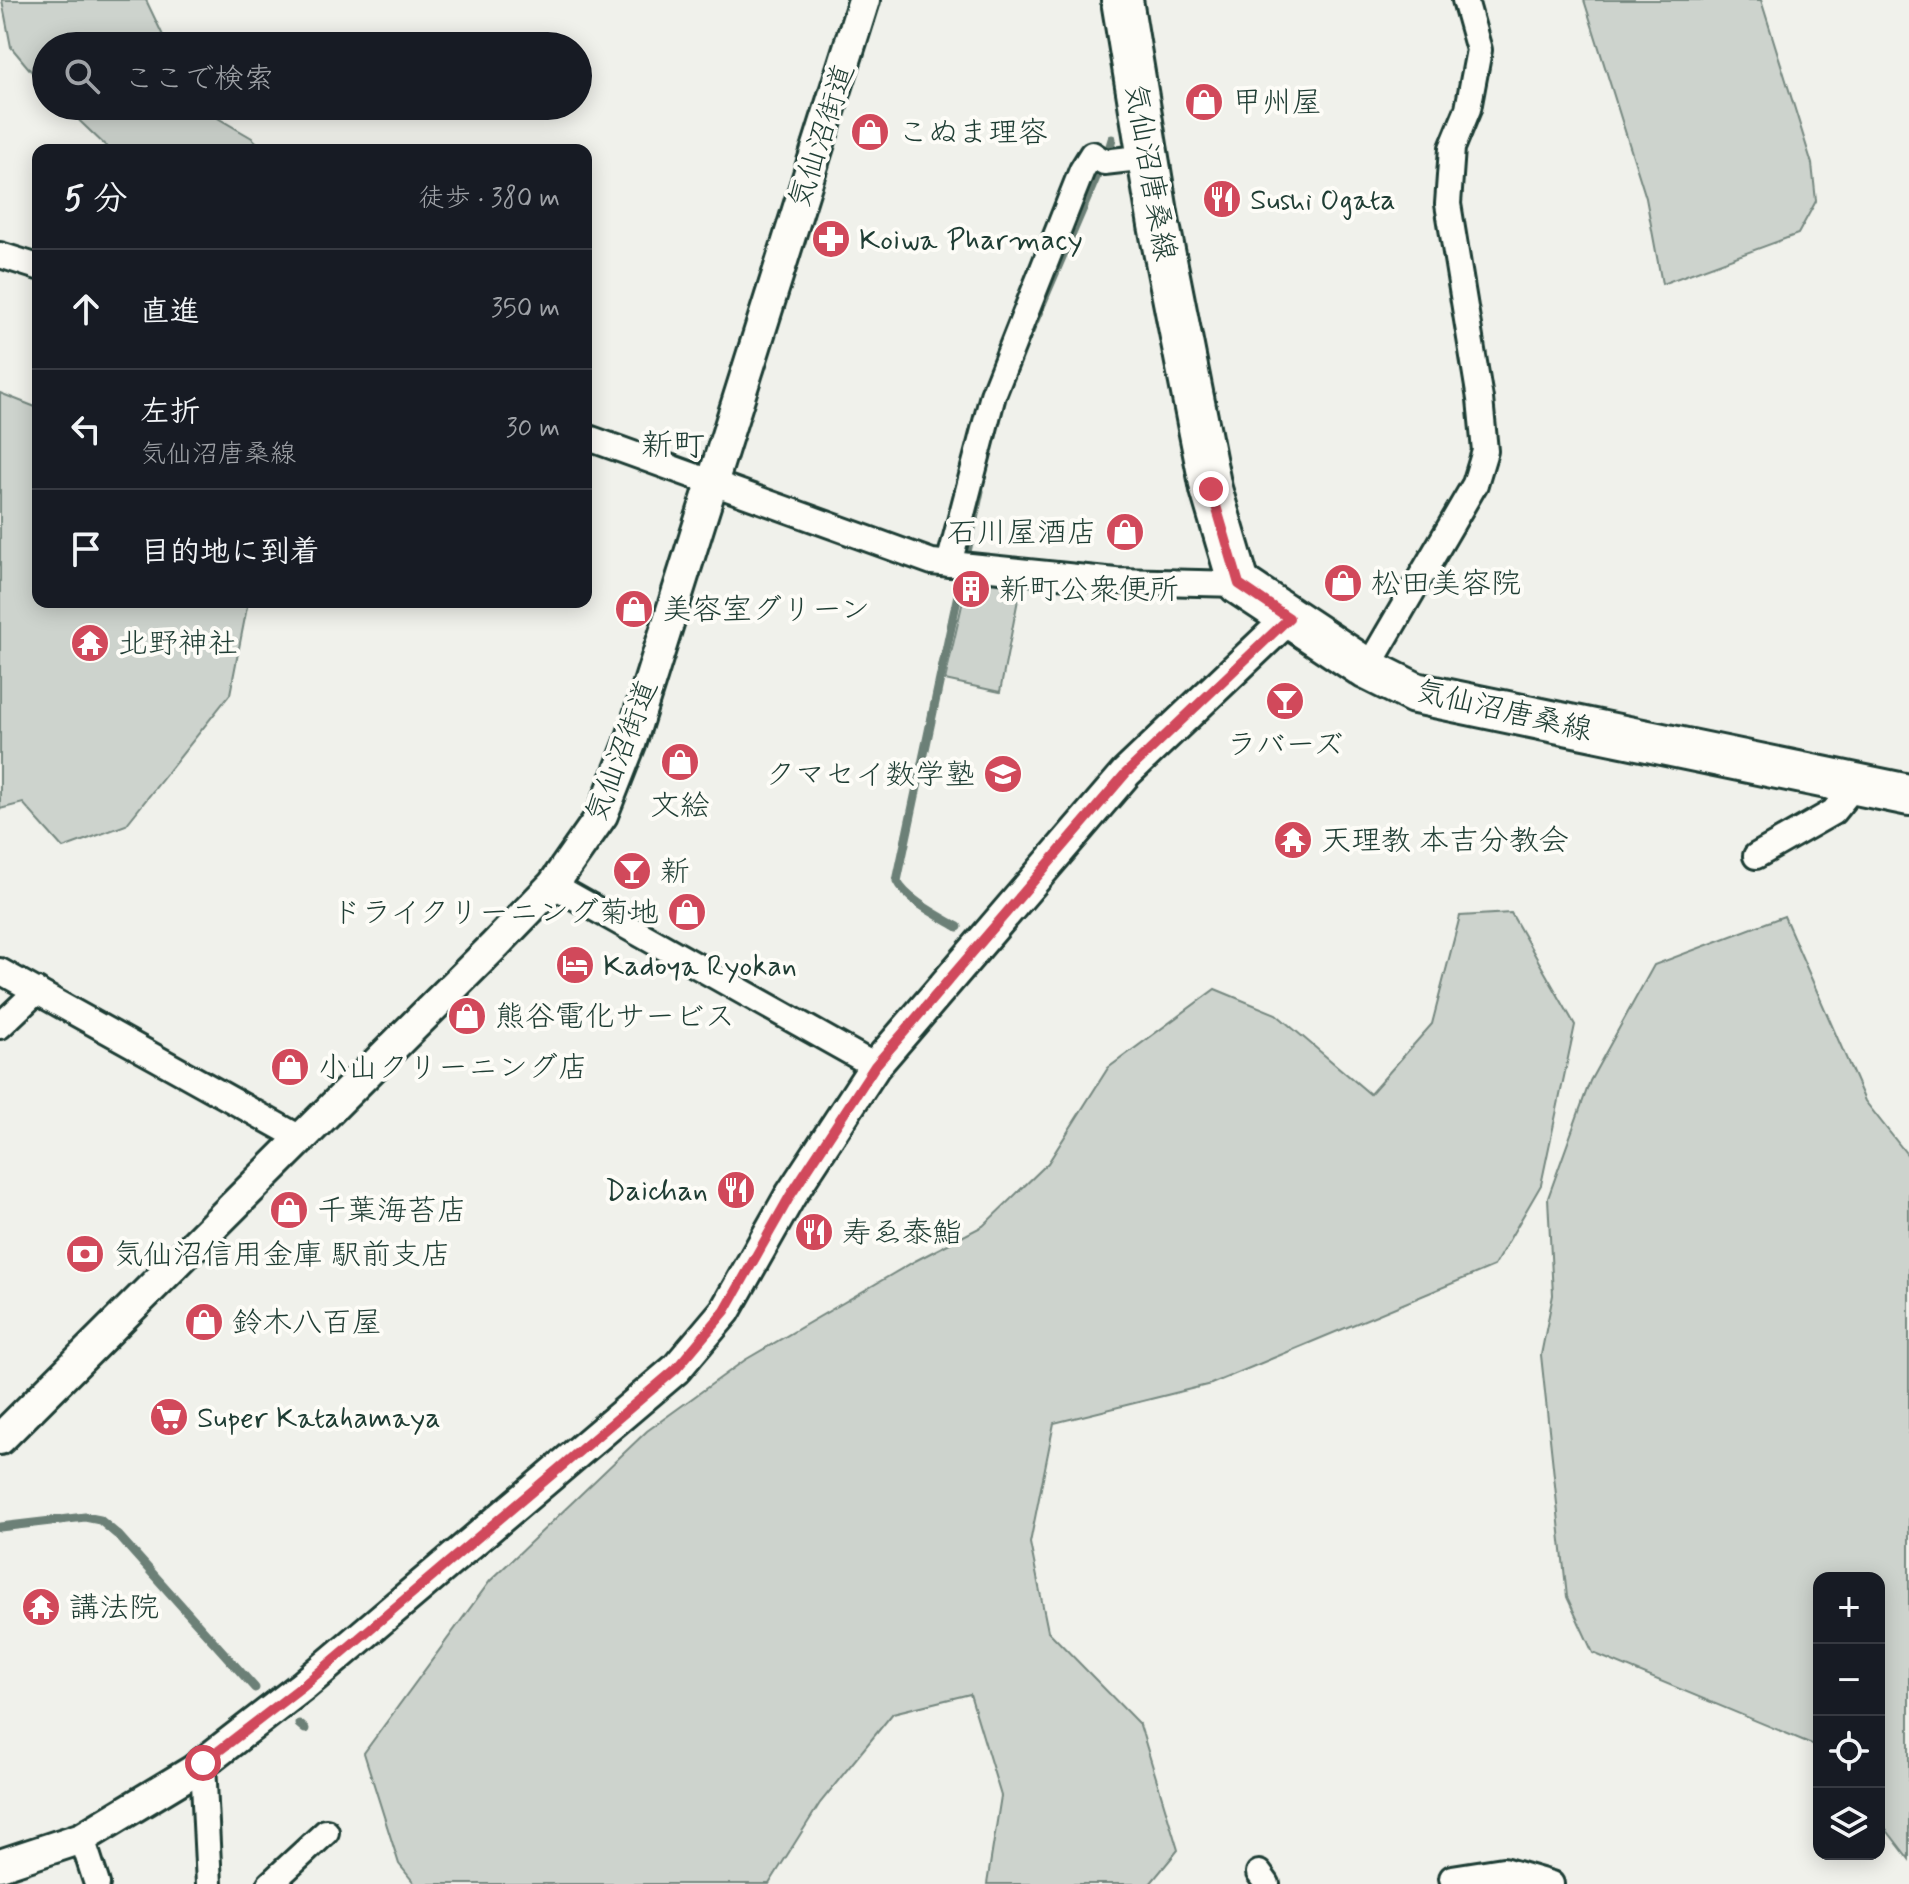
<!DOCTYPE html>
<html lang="ja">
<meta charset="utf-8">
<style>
:root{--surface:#171b24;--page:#20242c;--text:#f1f3f6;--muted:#9ea1a6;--line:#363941}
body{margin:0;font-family:Mynerve,"Klee One",sans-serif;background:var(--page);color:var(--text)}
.controls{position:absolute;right:24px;bottom:24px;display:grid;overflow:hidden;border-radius:16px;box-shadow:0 4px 20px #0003}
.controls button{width:72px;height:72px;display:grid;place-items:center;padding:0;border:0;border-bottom:2px solid var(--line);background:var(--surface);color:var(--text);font:40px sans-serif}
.stop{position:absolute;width:24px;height:24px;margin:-18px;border:6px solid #d1495b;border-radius:50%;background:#fff}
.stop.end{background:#d1495b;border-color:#fff;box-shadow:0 2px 8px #0008}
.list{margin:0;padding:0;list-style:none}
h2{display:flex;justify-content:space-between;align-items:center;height:104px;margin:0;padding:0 32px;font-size:34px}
h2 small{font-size:26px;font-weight:400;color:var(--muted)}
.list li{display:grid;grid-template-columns:52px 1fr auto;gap:24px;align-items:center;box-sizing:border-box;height:120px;padding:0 32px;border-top:2px solid var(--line)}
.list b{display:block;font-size:30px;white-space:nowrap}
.list p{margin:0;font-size:26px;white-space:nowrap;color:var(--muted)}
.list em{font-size:26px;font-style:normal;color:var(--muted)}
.icon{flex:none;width:44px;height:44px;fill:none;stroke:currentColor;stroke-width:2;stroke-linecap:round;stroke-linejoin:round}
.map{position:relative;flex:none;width:1909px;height:1884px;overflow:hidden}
.search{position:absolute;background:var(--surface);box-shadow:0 4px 20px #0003;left:32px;top:32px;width:560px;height:88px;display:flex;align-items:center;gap:20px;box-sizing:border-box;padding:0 28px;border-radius:44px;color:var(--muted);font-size:30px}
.panel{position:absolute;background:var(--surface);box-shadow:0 4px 20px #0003;left:32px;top:144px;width:560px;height:464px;border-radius:16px}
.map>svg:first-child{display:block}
.green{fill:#cdd3cd;stroke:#768880;stroke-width:2}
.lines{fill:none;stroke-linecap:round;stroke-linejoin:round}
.stream{stroke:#6c8077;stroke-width:9}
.minor-casing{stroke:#1f3d34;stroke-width:30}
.tertiary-casing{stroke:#1f3d34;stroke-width:36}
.primary-casing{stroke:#1f3d34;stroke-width:46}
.minor{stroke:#fdfcf7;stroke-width:24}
.tertiary{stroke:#fdfcf7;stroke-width:30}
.primary{stroke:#fdfcf7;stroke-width:40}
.route{stroke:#d1495b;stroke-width:10}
.labels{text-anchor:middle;stroke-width:8;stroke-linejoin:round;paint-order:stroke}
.poi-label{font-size:30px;fill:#1f3d34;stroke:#fdfcf7;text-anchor:start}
.street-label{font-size:30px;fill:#1f3d34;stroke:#fdfcf7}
.neighbourhood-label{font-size:32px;fill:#1f3d34;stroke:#fdfcf7}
</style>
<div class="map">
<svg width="1909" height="1884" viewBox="0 0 1909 1884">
<rect width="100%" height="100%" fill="#f0f1eb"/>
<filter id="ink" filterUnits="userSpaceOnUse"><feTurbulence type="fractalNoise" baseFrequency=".0125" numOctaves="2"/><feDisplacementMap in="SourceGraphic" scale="16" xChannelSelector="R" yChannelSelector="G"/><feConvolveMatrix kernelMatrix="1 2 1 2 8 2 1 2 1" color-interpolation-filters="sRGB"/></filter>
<g filter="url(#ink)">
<g class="green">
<path d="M 2,0 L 146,0 L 168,46 L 46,46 L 46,89 L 11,47 Z"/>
<path d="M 1584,0 L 1761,0 L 1812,164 L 1816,201 L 1798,234 L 1662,284 L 1646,198 Z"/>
<path d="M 64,106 L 197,106 L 252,138 L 265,150 L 110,150 Z"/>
<path d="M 0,393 L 38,408 L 38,602 L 248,602 L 230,694 L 126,825 L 63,848 L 23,803 L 0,809 Z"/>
<path d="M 969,574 L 1021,584 L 1000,692 L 945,680 Z"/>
<path d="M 1511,913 L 1575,1025 L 1541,1185 L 1494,1266 L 1211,1384 L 1054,1423 L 1030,1543 L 1048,1631 L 1140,1725 L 1178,1850 L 1150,1884 L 987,1884 L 1001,1796 L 970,1694 L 893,1713 L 820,1803 L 769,1884 L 415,1884 L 399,1864 L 364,1753 L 490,1581 L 647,1431 L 745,1360 L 915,1261 L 983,1226 L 1048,1163 L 1108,1068 L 1215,989 L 1276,1014 L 1370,1094 L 1432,1024 L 1460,916 Z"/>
<path d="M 1784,916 L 1865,1101 L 1909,1157 L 1909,1859 L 1879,1820 L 1879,1578 L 1819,1578 L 1819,1747 L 1593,1653 L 1567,1597 L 1541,1355 L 1553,1295 L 1548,1198 L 1590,1081 L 1654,965 Z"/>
</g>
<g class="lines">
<g class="stream">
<path d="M 1109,149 L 1112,139"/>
<path d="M 1030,332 L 1098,173"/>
<path d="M 958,927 C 941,917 905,899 897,881 L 980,491"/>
<path d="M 0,1527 L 85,1517 L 100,1520 L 119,1536 L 255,1688"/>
<path d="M 299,1724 L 305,1729"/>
</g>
<g class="minor-casing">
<g id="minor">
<path d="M 0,255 L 38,267"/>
<path d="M 586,437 L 932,562 L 1116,581 L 1239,584"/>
<path d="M 949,564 L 993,395 L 1082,170 L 1092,154 L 1104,162 L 1148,157"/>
<path d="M 1367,669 L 1475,484 L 1485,451 L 1480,399 L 1448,204 L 1452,148 L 1468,109 L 1479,50 L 1465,0"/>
<path d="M 1756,856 L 1833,812 L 1855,785"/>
<path d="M 553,885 L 875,1066"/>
<path d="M 0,971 L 302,1139"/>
<path d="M 0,1026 L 37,991"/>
<path d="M 203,1763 L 209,1884"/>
<path d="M 82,1838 L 97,1884"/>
<path d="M 1259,1873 L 1267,1884"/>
<path d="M 1452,1878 L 1503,1870 L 1551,1884"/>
<path d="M 270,1884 L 326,1832"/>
</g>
</g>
<g class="tertiary-casing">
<g id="tertiary">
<path d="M 0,1439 L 494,946 L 553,885 L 602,815 L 630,744 L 864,0"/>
<path d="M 0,1865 L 82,1838 L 193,1771 L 304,1685 L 676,1369 L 725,1311 L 790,1196 L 875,1066 L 1126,773 L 1289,618"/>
</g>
</g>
<g class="primary-casing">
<path id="primary" d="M 1122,0 L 1159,225 L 1211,489 L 1239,584 L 1367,669 L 1415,693 L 1909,795"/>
</g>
<use href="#minor" class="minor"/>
<use href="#tertiary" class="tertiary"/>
<use href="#primary" class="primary"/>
</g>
</g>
<g class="lines" filter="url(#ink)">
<path class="route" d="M 203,1763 L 304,1685 L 676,1369 L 725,1311 L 790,1196 L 875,1066 L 1126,773 L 1289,618 L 1239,584 L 1211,489"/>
</g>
<defs>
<g id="shop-disc" transform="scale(2)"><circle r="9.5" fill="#d1495b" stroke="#fdfcf7"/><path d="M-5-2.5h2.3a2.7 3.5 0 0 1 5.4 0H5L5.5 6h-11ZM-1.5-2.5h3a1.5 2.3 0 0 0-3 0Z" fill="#fff"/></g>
<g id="restaurant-disc" transform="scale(2)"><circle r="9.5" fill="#d1495b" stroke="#fdfcf7"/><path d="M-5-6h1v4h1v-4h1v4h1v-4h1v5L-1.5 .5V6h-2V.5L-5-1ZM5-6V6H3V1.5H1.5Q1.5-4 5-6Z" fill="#fff"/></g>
<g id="pharmacy-disc" transform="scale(2)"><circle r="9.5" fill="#d1495b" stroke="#fdfcf7"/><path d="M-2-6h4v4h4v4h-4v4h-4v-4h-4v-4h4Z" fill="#fff"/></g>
<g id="building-disc" transform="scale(2)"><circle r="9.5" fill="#d1495b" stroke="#fdfcf7"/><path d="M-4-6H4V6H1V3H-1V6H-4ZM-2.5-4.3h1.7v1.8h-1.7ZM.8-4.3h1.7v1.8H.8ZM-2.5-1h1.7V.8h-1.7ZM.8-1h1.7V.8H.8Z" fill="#fff"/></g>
<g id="temple-disc" transform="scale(2)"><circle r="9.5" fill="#d1495b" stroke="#fdfcf7"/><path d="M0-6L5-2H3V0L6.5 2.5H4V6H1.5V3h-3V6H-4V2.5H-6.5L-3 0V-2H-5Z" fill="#fff"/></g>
<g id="bar-disc" transform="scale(2)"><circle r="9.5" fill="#d1495b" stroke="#fdfcf7"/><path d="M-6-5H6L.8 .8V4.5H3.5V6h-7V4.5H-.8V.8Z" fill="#fff"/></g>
<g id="school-disc" transform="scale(2)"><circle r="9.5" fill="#d1495b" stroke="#fdfcf7"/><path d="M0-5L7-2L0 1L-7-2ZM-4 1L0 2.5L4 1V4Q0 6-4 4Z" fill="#fff"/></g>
<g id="hotel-disc" transform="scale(2)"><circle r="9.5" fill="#d1495b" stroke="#fdfcf7"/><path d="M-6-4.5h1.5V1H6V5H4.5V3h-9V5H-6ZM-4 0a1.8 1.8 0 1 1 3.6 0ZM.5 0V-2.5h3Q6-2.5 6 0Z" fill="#fff"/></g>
<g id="bank-disc" transform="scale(2)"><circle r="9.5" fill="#d1495b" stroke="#fdfcf7"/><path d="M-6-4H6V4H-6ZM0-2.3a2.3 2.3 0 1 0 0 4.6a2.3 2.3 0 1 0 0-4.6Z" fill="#fff"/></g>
<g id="supermarket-disc" transform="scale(2)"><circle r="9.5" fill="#d1495b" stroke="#fdfcf7"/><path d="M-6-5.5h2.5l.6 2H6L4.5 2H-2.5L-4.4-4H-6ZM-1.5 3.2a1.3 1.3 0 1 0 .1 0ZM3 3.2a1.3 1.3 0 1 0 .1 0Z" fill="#fff"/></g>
</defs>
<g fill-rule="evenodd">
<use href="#shop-disc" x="1204" y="102"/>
<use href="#shop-disc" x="870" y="132"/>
<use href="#restaurant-disc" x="1222" y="199"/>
<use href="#pharmacy-disc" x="831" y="239"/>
<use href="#shop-disc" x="1125" y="532"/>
<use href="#shop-disc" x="1343" y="583"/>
<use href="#building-disc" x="971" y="589"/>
<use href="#shop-disc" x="634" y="609"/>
<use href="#temple-disc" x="90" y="643"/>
<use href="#bar-disc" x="1285" y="701"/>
<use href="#shop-disc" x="680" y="762"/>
<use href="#school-disc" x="1003" y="774"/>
<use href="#temple-disc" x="1293" y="840"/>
<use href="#bar-disc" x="632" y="871"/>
<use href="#shop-disc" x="687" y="912"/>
<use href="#hotel-disc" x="575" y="965"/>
<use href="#shop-disc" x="467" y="1016"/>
<use href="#shop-disc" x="290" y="1067"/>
<use href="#restaurant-disc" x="736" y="1190"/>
<use href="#shop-disc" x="289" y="1210"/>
<use href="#restaurant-disc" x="814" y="1232"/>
<use href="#bank-disc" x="85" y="1254"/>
<use href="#shop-disc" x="204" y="1322"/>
<use href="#supermarket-disc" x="169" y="1417"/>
<use href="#temple-disc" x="41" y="1607"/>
</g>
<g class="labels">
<g class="poi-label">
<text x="1232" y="112">甲州屋</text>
<text x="898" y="142">こぬま理容</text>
<text x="1250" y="209">Sushi Ogata</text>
<text x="859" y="249">Koiwa Pharmacy</text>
<text x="1097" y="542" text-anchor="end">石川屋酒店</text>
<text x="1371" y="593">松田美容院</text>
<text x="999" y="599">新町公衆便所</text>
<text x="662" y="619">美容室グリーン</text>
<text x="118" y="653">北野神社</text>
<text x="1285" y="754" text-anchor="middle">ラバーズ</text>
<text x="975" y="784" text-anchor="end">クマセイ数学塾</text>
<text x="680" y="815" text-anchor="middle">文絵</text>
<text x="1321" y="850">天理教 本吉分教会</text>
<text x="660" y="881">新</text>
<text x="659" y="922" text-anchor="end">ドライクリーニング菊地</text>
<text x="603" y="975">Kadoya Ryokan</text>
<text x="495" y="1026">熊谷電化サービス</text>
<text x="318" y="1077">小山クリーニング店</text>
<text x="708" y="1200" text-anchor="end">Daichan</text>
<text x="317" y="1220">千葉海苔店</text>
<text x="842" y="1242">寿ゑ泰鮨</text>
<text x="113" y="1264">気仙沼信用金庫 駅前支店</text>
<text x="232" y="1332">鈴木八百屋</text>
<text x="197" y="1427">Super Katahamaya</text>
<text x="69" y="1617">講法院</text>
</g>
<g class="street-label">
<text transform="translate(821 136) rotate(-72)" y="10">気仙沼街道</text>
<text transform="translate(1151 172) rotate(80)" y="10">気仙沼唐桑線</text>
<text transform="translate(1504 710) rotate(13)" y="10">気仙沼唐桑線</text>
<text transform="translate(621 751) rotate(-69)" y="10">気仙沼街道</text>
</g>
<g class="neighbourhood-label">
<text x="673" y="455">新町</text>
</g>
</g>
</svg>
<div class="controls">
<button>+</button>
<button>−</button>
<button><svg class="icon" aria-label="locate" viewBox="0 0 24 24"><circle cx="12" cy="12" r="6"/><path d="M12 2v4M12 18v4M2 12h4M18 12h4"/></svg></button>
<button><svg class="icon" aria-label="layers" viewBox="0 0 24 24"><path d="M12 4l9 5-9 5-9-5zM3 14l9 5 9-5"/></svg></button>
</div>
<div class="stop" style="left:203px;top:1763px"></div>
<div class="stop end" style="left:1211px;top:489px"></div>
<div class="search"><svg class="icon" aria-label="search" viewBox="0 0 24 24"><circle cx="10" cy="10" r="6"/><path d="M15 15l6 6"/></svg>ここで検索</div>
<section class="panel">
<h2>5 分<small>徒歩 · 380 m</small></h2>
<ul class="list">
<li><svg class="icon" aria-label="ahead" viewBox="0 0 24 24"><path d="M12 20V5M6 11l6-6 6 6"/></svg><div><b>直進</b></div><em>350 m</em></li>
<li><svg class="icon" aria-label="left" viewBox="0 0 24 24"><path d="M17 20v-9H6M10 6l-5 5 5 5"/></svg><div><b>左折</b><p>気仙沼唐桑線</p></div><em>30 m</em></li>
<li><svg class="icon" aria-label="arrive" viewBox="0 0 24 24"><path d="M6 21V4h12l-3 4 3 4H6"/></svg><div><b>目的地に到着</b></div></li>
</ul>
</section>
</div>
